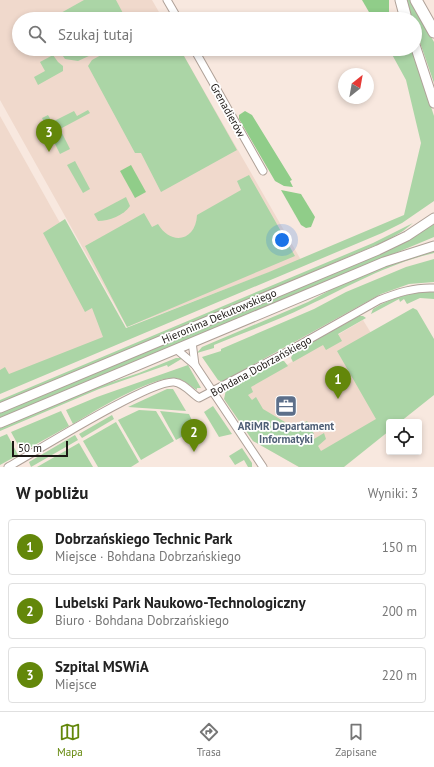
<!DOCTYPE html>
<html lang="pl">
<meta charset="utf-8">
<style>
:root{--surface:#fff;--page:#f2f2f2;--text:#222;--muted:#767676;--line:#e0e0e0;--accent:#63870a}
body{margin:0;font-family:"PT Sans",sans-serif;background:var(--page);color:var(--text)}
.controls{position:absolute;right:12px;bottom:12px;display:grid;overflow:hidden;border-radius:4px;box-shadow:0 2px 6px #0003}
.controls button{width:36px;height:36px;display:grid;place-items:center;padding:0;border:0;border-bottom:1px solid var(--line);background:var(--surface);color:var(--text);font:20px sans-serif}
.compass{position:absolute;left:338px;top:68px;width:36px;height:36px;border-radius:50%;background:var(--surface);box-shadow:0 2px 6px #0003;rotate:31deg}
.scale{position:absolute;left:12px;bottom:10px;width:56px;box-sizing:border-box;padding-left:4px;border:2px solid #1d1815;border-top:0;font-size:11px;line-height:14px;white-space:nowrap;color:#1d1815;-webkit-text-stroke:3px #fff;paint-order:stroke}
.you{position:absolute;left:282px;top:240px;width:14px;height:14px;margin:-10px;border:3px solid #fff;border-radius:50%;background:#1a73e8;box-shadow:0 0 0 6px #1a73e833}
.badge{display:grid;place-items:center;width:26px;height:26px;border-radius:50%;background:var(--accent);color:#fff;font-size:13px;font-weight:700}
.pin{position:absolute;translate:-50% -33px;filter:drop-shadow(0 1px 2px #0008)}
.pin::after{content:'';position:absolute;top:21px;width:14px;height:12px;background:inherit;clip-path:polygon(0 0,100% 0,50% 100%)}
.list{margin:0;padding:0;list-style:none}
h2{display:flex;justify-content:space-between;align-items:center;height:52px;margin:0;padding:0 16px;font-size:17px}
h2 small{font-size:13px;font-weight:400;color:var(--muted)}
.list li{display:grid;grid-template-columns:26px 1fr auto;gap:12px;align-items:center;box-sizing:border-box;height:56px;margin:0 8px 8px;padding:0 8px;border:1px solid var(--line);border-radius:4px}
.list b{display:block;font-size:15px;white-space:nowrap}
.list p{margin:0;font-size:13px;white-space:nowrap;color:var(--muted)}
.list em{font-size:13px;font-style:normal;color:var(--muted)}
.icon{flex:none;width:22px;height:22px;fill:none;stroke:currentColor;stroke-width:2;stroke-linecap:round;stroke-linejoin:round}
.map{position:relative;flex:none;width:434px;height:467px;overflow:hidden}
.search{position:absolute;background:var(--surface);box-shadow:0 2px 6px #0003;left:12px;right:12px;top:12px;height:44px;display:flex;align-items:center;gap:10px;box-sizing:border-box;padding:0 14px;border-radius:22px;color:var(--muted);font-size:15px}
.sheet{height:244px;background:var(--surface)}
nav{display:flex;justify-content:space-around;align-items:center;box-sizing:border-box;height:56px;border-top:1px solid var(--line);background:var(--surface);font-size:11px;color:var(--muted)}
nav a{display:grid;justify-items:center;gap:2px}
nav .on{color:var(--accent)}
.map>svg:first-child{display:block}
.built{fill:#f0d9cc}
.green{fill:#abd5a6}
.forest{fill:#90cd89}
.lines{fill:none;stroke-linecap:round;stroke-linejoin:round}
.minor-casing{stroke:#afa198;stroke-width:9}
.tertiary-casing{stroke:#afa198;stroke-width:11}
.primary-casing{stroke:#afa198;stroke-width:13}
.minor{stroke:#fff;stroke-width:7}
.tertiary{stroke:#fff;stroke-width:9}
.primary{stroke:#fff;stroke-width:11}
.labels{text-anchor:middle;stroke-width:3.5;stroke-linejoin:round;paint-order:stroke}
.street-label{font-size:11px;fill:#1d1815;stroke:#fff}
.service-label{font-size:11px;font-weight:bold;fill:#4e5e75;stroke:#fff}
</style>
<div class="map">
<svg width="434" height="467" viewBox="0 0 434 467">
<rect width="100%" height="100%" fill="#f8e8df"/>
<g class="built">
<path d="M 0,0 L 152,0 L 163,19 L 19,19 L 19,49 L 180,49 L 301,260 L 127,327 L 0,100 Z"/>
<path d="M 0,116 L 120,330 L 77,353 L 0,384 Z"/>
<path d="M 363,320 L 414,403 L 299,467 L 253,441 L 225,401 Z"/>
</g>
<g class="green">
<path d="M 84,0 L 116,0 L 126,19 L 50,19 Z"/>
<path d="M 406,0 L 410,0 L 434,42 L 434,83 L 415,28 L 415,19 L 412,19 Z"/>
<path d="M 58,49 L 104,49 L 78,61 L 65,59 Z"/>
<path d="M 112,49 L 180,49 L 237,150 L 161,192 L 141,153 L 135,153 L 88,66 L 92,60 Z"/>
<path d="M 389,49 L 412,49 L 434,116 L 434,201 L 402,223 L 382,233 L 0,394 L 0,370 L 5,367 L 9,374 L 103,337 L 92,308 L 85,312 L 43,233 L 65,219 L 126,328 L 269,272 L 404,215 L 421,143 L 406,80 Z"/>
<path d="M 53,55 L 58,62 L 63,66 L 63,71 L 38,85 L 34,77 L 45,71 L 40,62 Z"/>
<path d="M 88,110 L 90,113 L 60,129 L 70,149 L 60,154 L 42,118 L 48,115 L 52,122 L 74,111 L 77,116 Z"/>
<path d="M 75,161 L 90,189 L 83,193 L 67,165 Z"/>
<path d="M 249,175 L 295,256 L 127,327 L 85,246 L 144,213 L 152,227 L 158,224 C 171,246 196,241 197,215 L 241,190 L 237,181 Z"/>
<path d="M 126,197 L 130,206 C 124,215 109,221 98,221 L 94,214 Z"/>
<path d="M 413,223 L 403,231 L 386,241 L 0,404 L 0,400 L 373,243 Z"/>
<path d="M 434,223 L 434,237 L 0,418 L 0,413 L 380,253 L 402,243 Z"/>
<path d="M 434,250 L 434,253 C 387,264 350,286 307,306 C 277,321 245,332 214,345 L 214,348 L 197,353 L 202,347 L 308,302 L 336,287 L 379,268 Z"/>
<path d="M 434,259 L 434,282 L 409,284 L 381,294 L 222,382 L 218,380 L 202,357 L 221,351 L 221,349 L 314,309 L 346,292 L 406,267 Z"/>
<path d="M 434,291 L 434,299 L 420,298 L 407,304 L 404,299 L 400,302 L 399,299 L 371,314 L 373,309 C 393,297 411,292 434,291 Z"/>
<path d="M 413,308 L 417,310 L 434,339 L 434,395 L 400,422 L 389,422 L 389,431 L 344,467 L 299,467 L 253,441 L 224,399 L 226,390 L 279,361 L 284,361 L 288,366 L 251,387 L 253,392 L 248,395 L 252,400 L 256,397 L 263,409 L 295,428 L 307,421 L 314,434 L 312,435 L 314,439 L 324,433 L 326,439 L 318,446 L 321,451 L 376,419 L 337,351 Z"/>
<path d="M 359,316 L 363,316 L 366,318 L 338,334 L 342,341 L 326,350 L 323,345 L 293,362 L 291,358 L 293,353 Z"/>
<path d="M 176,358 L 183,358 L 168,367 L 167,365 L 99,389 L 0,431 L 0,428 L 94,388 L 139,373 Z"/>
<path d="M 188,365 L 201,388 L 197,388 L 197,390 C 190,386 184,379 175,378 C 152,376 94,411 73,424 L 66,410 L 97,397 Z"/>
<path d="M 167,389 L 173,389 L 186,411 L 128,407 Z"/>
<path d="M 213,406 L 232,434 L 219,437 L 204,412 Z"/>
<path d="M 139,410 L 156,411 L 174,441 L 141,460 L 118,420 Z"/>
<path d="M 61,411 L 69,426 L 22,452 L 11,432 Z"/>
<path d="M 160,411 L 189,414 L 196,429 L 176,440 Z"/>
<path d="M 112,415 L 114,419 L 82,438 L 79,434 Z"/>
<path d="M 116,422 L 139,462 L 131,467 L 98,467 L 83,441 Z"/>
<path d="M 7,434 L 18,455 L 0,465 L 0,437 Z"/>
<path d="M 75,435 L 78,440 L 31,467 L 29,462 Z"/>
<path d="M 79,443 L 93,467 L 37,467 Z"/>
<path d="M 242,448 L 252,463 L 252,467 L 248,467 L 244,460 L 235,465 L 229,456 Z"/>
</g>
<g class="forest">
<path d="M 362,0 L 389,0 L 389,15 L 380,19 L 373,19 Z"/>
<path d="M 245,111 L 252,115 L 292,180 L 290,181 L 293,187 L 284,186 L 275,181 L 239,119 L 239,115 Z"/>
<path d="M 131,165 L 146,192 L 135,198 L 120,171 Z"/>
<path d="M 281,190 L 301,194 L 315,217 L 311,227 L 306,228 L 301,225 Z"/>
</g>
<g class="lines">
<g class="minor-casing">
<g id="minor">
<path d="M 167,0 L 178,19"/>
<path d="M 194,49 L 263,171"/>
<path d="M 192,342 L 195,365"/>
<path d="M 176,349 L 195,365 L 263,467"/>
<path d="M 8,467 C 35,452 150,380 174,382 C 184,383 191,393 199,398 L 285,353 L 379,300 C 397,293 415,287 434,288"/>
</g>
</g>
<g class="tertiary-casing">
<g id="tertiary">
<path d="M 415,45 L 434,103"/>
<path d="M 0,408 L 378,250 L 407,236 L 434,218"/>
<path d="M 0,423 L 384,262 L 434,246"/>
</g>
</g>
<g class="primary-casing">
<g id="primary">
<path d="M 401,0 L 405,15"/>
<path d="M 416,0 L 434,32"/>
</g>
</g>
<use href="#minor" class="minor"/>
<use href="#tertiary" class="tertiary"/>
<use href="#primary" class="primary"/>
</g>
<defs>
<g id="office-square" transform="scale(1.15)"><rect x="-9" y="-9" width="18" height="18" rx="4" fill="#5c6f8a" stroke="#fff"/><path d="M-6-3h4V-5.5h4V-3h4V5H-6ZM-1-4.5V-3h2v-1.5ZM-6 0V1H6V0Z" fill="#fff"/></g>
</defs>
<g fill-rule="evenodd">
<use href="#office-square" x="286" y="406"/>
</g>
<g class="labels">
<g class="street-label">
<text transform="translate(228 110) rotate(61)" y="4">Grenadierów</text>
<text transform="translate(219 316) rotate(-23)" y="4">Hieronima Dekutowskiego</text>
<text transform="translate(261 366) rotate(-29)" y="4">Bohdana Dobrzańskiego</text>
</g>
<g class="service-label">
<text x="286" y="430">ARiMR Departament<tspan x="286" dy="13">Informatyki</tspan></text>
</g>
</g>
</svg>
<div class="controls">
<button><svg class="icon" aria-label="locate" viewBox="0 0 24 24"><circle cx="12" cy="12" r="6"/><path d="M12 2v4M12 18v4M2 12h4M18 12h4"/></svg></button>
</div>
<svg class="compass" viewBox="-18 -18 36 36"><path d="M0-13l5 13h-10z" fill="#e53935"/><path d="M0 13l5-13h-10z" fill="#767676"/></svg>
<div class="scale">50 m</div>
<div class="you"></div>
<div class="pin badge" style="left:338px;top:399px">1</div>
<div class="pin badge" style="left:194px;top:452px">2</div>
<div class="pin badge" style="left:49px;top:152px">3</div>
<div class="search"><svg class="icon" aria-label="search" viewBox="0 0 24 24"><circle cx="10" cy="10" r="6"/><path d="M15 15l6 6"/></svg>Szukaj tutaj</div>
</div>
<section class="sheet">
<h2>W pobliżu<small>Wyniki: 3</small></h2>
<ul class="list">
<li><span class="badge">1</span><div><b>Dobrzańskiego Technic Park</b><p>Miejsce · Bohdana Dobrzańskiego</p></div><em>150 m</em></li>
<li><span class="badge">2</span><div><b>Lubelski Park Naukowo-Technologiczny</b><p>Biuro · Bohdana Dobrzańskiego</p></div><em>200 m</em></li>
<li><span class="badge">3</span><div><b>Szpital MSWiA</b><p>Miejsce</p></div><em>220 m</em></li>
</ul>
</section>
<nav>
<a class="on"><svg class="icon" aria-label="map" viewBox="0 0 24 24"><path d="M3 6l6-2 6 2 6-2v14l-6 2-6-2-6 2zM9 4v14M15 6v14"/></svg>Mapa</a>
<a><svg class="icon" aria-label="directions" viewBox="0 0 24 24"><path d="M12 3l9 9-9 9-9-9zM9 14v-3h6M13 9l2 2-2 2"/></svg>Trasa</a>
<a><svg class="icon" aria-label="saved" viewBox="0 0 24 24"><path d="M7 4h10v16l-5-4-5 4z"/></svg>Zapisane</a>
</nav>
